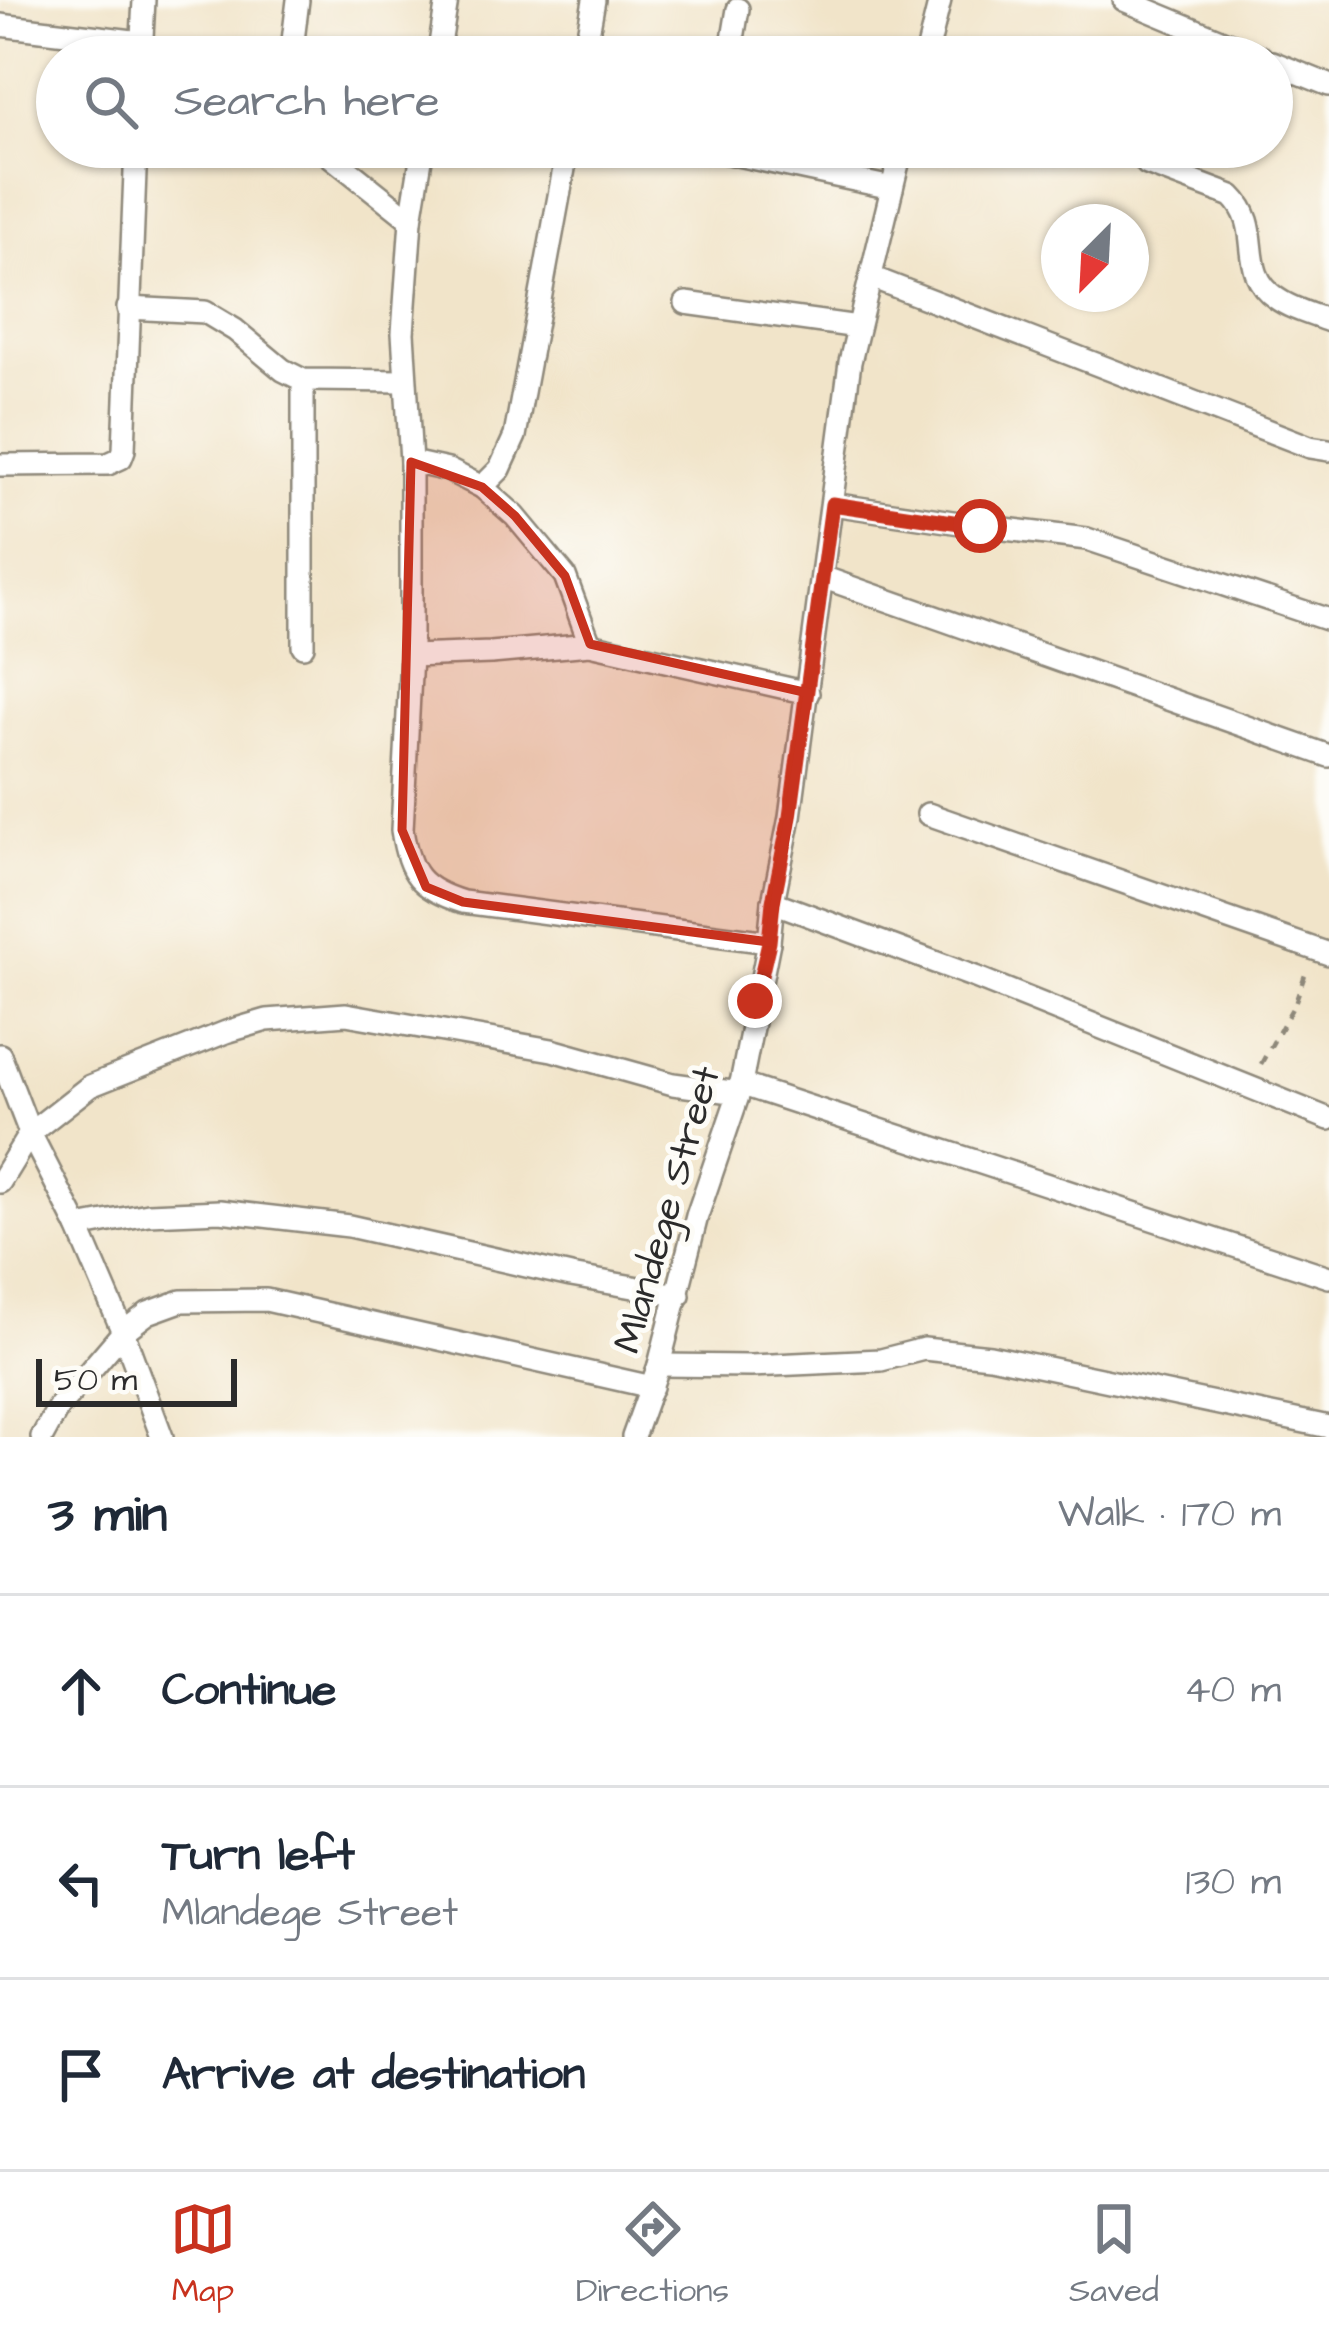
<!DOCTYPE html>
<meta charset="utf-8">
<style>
:root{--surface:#fff;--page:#f2f2f3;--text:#1f2937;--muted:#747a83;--line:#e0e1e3;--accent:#c8321e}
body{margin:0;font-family:"Architects Daughter",sans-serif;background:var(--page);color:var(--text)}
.compass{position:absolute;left:1041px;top:204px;width:108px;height:108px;border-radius:50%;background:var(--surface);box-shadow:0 3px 9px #0004;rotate:204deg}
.scale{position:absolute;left:36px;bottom:30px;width:201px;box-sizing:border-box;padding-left:12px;border:6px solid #2b2b2b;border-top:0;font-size:33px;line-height:42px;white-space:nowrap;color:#2b2b2b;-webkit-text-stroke:9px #fdfcf7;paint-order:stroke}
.stop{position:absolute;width:36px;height:36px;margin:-27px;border:9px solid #c8321e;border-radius:50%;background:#fff}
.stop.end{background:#c8321e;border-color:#fff;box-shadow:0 3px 12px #0008}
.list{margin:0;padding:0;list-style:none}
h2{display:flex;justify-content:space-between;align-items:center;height:156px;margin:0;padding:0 48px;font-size:51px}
h2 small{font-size:39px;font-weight:400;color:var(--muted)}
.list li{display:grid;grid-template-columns:78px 1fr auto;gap:36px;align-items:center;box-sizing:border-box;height:192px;padding:0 48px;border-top:3px solid var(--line)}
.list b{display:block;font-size:45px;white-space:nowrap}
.list p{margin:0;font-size:39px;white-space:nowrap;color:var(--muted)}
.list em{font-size:39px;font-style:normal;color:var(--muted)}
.icon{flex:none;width:66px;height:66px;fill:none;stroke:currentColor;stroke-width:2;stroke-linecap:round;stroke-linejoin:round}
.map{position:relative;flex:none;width:1329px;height:1437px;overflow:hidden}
.search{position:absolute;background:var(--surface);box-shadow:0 3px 9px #0004;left:36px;right:36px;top:36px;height:132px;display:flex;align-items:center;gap:30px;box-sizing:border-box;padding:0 42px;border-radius:66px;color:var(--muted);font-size:45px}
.sheet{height:732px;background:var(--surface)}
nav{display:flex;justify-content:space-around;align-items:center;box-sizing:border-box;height:168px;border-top:3px solid var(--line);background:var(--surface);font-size:33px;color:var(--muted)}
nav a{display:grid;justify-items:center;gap:6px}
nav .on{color:var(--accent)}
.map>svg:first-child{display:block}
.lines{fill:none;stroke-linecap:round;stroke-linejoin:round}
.street-casing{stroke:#8e887a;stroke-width:26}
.path{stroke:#8e887a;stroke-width:4.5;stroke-dasharray:9 9;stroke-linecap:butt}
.street{stroke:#fff;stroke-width:21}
.route{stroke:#c8321e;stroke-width:15}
.marked{fill:#c8321e;fill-opacity:0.2;stroke:#c8321e;stroke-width:9;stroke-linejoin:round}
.labels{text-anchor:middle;stroke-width:10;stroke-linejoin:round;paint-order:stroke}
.street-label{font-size:39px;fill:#2b2b2b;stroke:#fdfcf7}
</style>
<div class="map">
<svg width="1329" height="1437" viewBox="0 0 1329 1437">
<rect width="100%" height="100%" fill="#fdfcf7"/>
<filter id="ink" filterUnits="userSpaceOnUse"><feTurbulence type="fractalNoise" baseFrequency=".00833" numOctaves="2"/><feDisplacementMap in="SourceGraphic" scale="24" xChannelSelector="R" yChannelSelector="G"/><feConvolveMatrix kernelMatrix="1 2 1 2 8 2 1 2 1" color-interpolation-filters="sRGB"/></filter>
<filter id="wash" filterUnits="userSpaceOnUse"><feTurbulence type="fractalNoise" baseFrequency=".004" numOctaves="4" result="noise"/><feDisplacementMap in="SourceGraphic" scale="48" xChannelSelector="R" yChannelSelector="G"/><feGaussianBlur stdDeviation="2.7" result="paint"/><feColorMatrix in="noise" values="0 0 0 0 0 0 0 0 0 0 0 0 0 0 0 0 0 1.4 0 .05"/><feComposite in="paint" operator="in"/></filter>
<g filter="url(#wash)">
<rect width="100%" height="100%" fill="#f1e4c9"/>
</g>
<g filter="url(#ink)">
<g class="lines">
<g class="street-casing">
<g id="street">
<path d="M 1124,0 L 1261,57"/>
<path d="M 0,25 L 141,42"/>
<path d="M 141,56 L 144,0"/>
<path d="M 291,57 L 298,0"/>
<path d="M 438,57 L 447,0"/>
<path d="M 584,57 L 594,0"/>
<path d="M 730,57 L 738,9"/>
<path d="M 926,57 L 940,0"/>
<path d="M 1272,62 L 1329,85"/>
<path d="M 319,147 L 411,220"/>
<path d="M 423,147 L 411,220 L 403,333 L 411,462 L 411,656 L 402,830 C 409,874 420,889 463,902 L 769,942"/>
<path d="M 699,147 L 892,188"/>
<path d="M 1147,164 L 1232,196 C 1266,229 1236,270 1276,298 C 1291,309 1311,314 1329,321"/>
<path d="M 871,277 L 1310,447 L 1329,450"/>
<path d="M 686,303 L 858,327"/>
<path d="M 128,308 L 205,312 L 235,330 L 283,370 L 303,380 L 405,381"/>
<path d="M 411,462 L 448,470 L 482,487 L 515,516 L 565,576 L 590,644"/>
<path d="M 0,465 L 108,464 L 121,458 L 124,450 L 136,147"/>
<path d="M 482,487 L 500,469 L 515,436 L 568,147"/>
<path d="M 832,504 L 980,526 L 1087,539 L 1329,620"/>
<path d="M 822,577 L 1329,756"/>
<path d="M 303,646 L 303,380"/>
<path d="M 411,656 L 491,653 L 590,644 L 808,693"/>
<path d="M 928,814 L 1329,954"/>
<path d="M 773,902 L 975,977 L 1329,1119"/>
<path d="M 0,1055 L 30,1133 L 78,1227 L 123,1332 L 162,1437"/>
<path d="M 740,1084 L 1329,1277"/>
<path d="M 0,1182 L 30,1133 L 90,1086 L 226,1032 L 267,1020 L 346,1014 L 552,1050 L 673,1084 L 739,1093"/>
<path d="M 78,1227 L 148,1214 L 220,1211 L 349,1226 L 571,1276 L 679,1295"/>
<path d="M 659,1365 L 751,1366 L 881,1360 L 924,1349 L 990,1356 L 1329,1427"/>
<path d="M 42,1437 L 58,1408 L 123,1332 L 148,1313 L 181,1301 L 266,1300 L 652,1387"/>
<path d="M 633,1437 L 659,1365 L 697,1216 L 739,1093 L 769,942 L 773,902 L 790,817 L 850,362 L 902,147"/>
</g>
</g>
<path class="path" d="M 1261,1064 L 1295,1003 L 1306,972"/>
<use href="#street" class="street"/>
</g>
</g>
<g class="lines" filter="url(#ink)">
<path class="route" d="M 755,1001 L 769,942 L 773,902 L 790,817 L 832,504 L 980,526"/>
</g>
<path class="marked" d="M 411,462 L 482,487 L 515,516 L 565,576 L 590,644 L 808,693 L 769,942 L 463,902 L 426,887 L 402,830 Z"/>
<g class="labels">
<g class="street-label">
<text transform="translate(665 1209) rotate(-74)" y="14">Mlandege Street</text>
</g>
</g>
</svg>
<svg class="compass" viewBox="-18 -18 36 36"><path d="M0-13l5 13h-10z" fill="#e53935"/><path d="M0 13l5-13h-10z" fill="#747a83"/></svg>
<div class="scale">50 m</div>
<div class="stop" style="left:980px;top:526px"></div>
<div class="stop end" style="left:755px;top:1001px"></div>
<div class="search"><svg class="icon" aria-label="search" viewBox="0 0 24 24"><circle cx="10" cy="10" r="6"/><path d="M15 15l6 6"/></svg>Search here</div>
</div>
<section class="sheet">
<h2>3 min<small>Walk · 170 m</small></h2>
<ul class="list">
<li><svg class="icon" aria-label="ahead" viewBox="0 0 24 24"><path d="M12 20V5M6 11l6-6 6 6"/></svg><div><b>Continue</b></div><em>40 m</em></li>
<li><svg class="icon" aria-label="left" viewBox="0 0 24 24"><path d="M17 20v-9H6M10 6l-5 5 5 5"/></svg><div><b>Turn left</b><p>Mlandege Street</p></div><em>130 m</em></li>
<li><svg class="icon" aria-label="arrive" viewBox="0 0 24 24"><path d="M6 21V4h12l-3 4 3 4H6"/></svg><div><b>Arrive at destination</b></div></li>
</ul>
</section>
<nav>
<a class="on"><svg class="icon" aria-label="map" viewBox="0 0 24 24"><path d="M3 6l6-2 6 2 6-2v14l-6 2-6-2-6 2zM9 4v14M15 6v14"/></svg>Map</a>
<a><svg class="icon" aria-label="directions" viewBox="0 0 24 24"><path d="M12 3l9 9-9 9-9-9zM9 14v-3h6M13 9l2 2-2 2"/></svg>Directions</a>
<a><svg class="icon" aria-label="saved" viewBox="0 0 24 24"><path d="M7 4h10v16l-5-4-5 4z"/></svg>Saved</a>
</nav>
